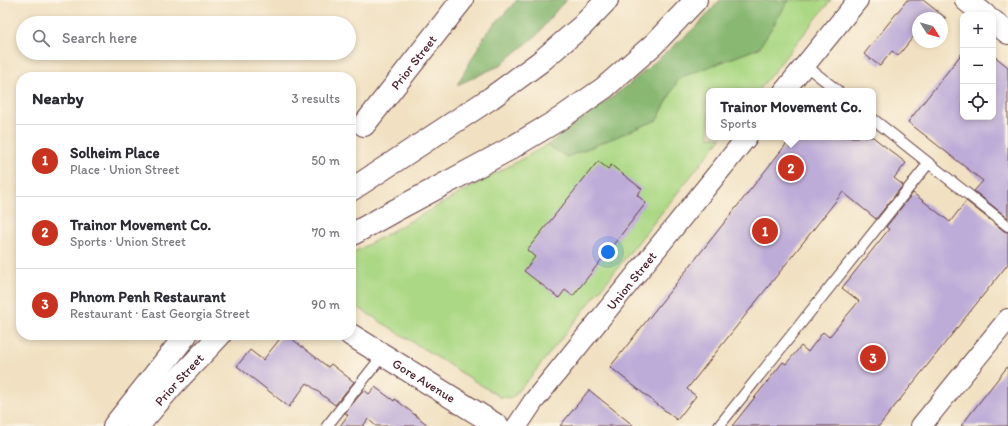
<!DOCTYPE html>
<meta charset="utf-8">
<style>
:root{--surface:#fff;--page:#f2f2f3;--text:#2b2b33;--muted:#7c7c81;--line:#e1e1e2;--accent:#c8321e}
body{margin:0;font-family:Itim,sans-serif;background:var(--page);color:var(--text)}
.controls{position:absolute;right:12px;top:12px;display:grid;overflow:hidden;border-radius:8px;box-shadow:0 2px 6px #0003}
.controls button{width:36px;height:36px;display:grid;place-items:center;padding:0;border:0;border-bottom:1px solid var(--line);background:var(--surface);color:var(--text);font:20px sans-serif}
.compass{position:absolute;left:912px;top:12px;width:36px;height:36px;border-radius:50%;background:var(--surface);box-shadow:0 2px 6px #0003;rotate:127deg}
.you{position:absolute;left:608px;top:252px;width:14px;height:14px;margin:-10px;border:3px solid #fff;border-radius:50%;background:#1a73e8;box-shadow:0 0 0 6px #1a73e833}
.badge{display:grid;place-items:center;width:26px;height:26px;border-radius:50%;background:var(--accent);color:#fff;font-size:13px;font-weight:700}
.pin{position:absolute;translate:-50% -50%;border:2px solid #fff;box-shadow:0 1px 4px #0006}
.popup{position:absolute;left:706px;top:88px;width:170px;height:52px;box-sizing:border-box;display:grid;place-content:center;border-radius:8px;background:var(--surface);filter:drop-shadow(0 1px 3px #0005);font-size:13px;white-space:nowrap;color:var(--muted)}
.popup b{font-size:15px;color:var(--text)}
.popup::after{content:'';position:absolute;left:50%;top:100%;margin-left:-8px;border:8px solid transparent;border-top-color:var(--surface)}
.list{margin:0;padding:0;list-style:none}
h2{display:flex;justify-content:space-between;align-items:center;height:52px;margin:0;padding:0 16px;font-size:17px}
h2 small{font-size:13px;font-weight:400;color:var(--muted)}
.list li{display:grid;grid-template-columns:26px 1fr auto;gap:12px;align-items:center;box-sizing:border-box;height:72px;padding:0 16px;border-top:1px solid var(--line)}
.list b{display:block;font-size:15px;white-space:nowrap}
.list p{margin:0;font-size:13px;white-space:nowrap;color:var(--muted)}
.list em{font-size:13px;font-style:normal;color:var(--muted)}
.icon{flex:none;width:22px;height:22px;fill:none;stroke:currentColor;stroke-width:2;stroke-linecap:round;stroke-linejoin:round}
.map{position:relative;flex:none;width:1008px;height:426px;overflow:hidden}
.search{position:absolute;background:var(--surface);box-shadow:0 2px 6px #0003;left:16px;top:16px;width:340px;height:44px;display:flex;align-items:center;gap:10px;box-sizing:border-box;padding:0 14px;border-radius:22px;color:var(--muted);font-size:15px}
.panel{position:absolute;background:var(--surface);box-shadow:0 2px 6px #0003;left:16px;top:72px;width:340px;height:268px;border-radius:16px}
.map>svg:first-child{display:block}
.green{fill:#abd884;stroke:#7a7c58}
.forest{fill:#88b872;stroke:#696c4e}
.building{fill:#beacd8}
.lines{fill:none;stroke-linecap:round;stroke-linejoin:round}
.lane-casing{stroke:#633c42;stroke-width:12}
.street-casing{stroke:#633c42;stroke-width:22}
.secondary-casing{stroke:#633c42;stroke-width:24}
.primary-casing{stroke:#633c42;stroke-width:24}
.lane{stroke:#fff;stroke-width:10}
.street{stroke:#fff;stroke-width:20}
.secondary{stroke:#fff;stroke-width:22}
.primary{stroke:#fff;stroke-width:22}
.labels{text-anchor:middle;stroke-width:4;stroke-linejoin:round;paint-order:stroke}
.street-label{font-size:13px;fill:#4a1f2b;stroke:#fcf5e5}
</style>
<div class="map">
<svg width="1008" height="426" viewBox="0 0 1008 426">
<rect width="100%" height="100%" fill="#fcf5e5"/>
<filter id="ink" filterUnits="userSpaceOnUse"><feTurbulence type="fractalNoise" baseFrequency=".025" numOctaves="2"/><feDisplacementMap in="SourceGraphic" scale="8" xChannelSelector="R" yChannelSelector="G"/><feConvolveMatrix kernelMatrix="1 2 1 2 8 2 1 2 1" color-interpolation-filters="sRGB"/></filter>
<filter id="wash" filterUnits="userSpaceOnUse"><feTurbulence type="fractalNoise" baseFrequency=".012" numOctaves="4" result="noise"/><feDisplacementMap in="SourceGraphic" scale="16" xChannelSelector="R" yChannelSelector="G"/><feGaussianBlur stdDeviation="0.9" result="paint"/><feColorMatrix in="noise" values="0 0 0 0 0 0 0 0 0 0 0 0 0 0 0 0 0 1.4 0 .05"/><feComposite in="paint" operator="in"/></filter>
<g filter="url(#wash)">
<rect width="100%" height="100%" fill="#f1e1c2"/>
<path class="green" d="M 789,0 L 831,0 L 758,91 L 709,91 L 709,137 L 722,137 L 529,379 L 521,387 L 512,398 L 500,397 L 351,303 L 351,254 L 547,145 L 567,157 L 657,120 L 679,78 L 759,48 Z"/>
<g class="forest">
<path d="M 517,0 L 567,0 L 559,7 L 537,35 L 499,66 L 457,85 L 487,32 Z"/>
<path d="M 720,0 L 789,0 L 759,48 L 679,78 L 657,120 L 567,157 L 547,145 L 627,86 L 698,25 Z"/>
</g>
<g id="blocks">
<g class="building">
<path d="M 907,0 L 923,0 L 946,18 L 918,18 L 918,31 L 898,56 L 892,51 L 880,66 L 864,54 Z"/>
<path d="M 963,52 L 963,117 L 993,117 L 993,55 L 1008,67 L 1008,218 L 974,191 L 983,181 L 908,122 Z"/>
<path d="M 792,137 L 873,137 L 906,163 L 894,178 L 903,185 L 876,219 L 843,192 L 687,389 L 696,396 L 677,420 L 610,367 Z"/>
<path d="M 598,161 L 608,169 L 611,165 L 642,189 L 637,195 L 646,203 L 573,296 L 565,290 L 559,298 L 524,271 L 535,257 L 527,250 Z"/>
<path d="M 913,193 L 950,222 L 966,201 L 1004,231 L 1008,232 L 1008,264 L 879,426 L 732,426 L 783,362 L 786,364 L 801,346 L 808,352 L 823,332 L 829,337 L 859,301 L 842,288 L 889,229 L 886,227 Z"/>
<path d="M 283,335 L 287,335 L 328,367 L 331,364 L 354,382 L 335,405 L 307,383 L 289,407 L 237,366 L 250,350 L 263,360 Z"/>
<path d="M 1008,366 L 1008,426 L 961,426 L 971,413 Z"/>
<path d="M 375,387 L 394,401 L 395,399 L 429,426 L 376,426 L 368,419 L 363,426 L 340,426 L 348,415 L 345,413 L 364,390 L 369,394 Z"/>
<path d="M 589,390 L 634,426 L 560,426 Z"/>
</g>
</g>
</g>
<g filter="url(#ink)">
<use href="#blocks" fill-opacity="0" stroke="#633c42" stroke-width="1"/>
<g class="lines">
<g class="lane-casing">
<g id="lane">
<path d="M 805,65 L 838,91"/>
<path d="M 873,119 L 1008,226"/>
<path d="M 327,426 L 383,355"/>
<path d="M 719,426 L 928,164"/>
</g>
</g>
<g class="street-casing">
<g id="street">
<path d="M 784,91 L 858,0"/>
<path id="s1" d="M 517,426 L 533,402 L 747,137"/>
<path d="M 921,426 L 1008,319"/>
</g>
</g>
<g class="secondary-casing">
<g id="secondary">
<path d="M 966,0 L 985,15"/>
<path d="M 993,21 L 1008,33"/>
<path id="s2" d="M 364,125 L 462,0"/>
<path id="s3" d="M 351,335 L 498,426"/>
<path d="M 114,426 L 186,335"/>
<path id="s4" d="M 138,426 L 172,386 L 220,335"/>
</g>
</g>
<g class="primary-casing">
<g id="primary">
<path d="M 351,190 L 491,98 L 540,62 L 582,26 L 607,0"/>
<path d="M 351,235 L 394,211 L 506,151 L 558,120 L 604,88 L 654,44 L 696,0"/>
</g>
</g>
<use href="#lane" class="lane"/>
<use href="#street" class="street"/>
<use href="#secondary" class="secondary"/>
<use href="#primary" class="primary"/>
</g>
</g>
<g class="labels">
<g class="street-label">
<text dy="5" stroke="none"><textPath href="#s2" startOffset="80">Prior Street</textPath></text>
<text dy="5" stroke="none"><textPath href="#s1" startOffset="185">Union Street</textPath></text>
<text dy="5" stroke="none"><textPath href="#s4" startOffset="62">Prior Street</textPath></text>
<text dy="5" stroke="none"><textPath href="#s3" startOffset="86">Gore Avenue</textPath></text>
</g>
</g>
</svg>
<div class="controls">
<button>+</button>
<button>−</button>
<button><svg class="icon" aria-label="locate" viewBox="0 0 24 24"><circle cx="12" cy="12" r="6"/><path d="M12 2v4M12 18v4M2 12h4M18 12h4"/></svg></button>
</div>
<svg class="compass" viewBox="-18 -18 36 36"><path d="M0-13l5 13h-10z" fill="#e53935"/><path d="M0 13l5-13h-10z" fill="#7c7c81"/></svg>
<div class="you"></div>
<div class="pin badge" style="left:765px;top:231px">1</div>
<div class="pin badge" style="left:791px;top:168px">2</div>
<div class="popup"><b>Trainor Movement Co.</b>Sports</div>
<div class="pin badge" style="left:873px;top:358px">3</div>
<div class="search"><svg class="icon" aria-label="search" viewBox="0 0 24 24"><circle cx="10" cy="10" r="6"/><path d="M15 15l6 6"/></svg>Search here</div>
<section class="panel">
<h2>Nearby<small>3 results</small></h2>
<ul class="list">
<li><span class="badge">1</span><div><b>Solheim Place</b><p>Place · Union Street</p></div><em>50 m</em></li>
<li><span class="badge">2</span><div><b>Trainor Movement Co.</b><p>Sports · Union Street</p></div><em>70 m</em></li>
<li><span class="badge">3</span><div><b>Phnom Penh Restaurant</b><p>Restaurant · East Georgia Street</p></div><em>90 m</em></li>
</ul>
</section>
</div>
